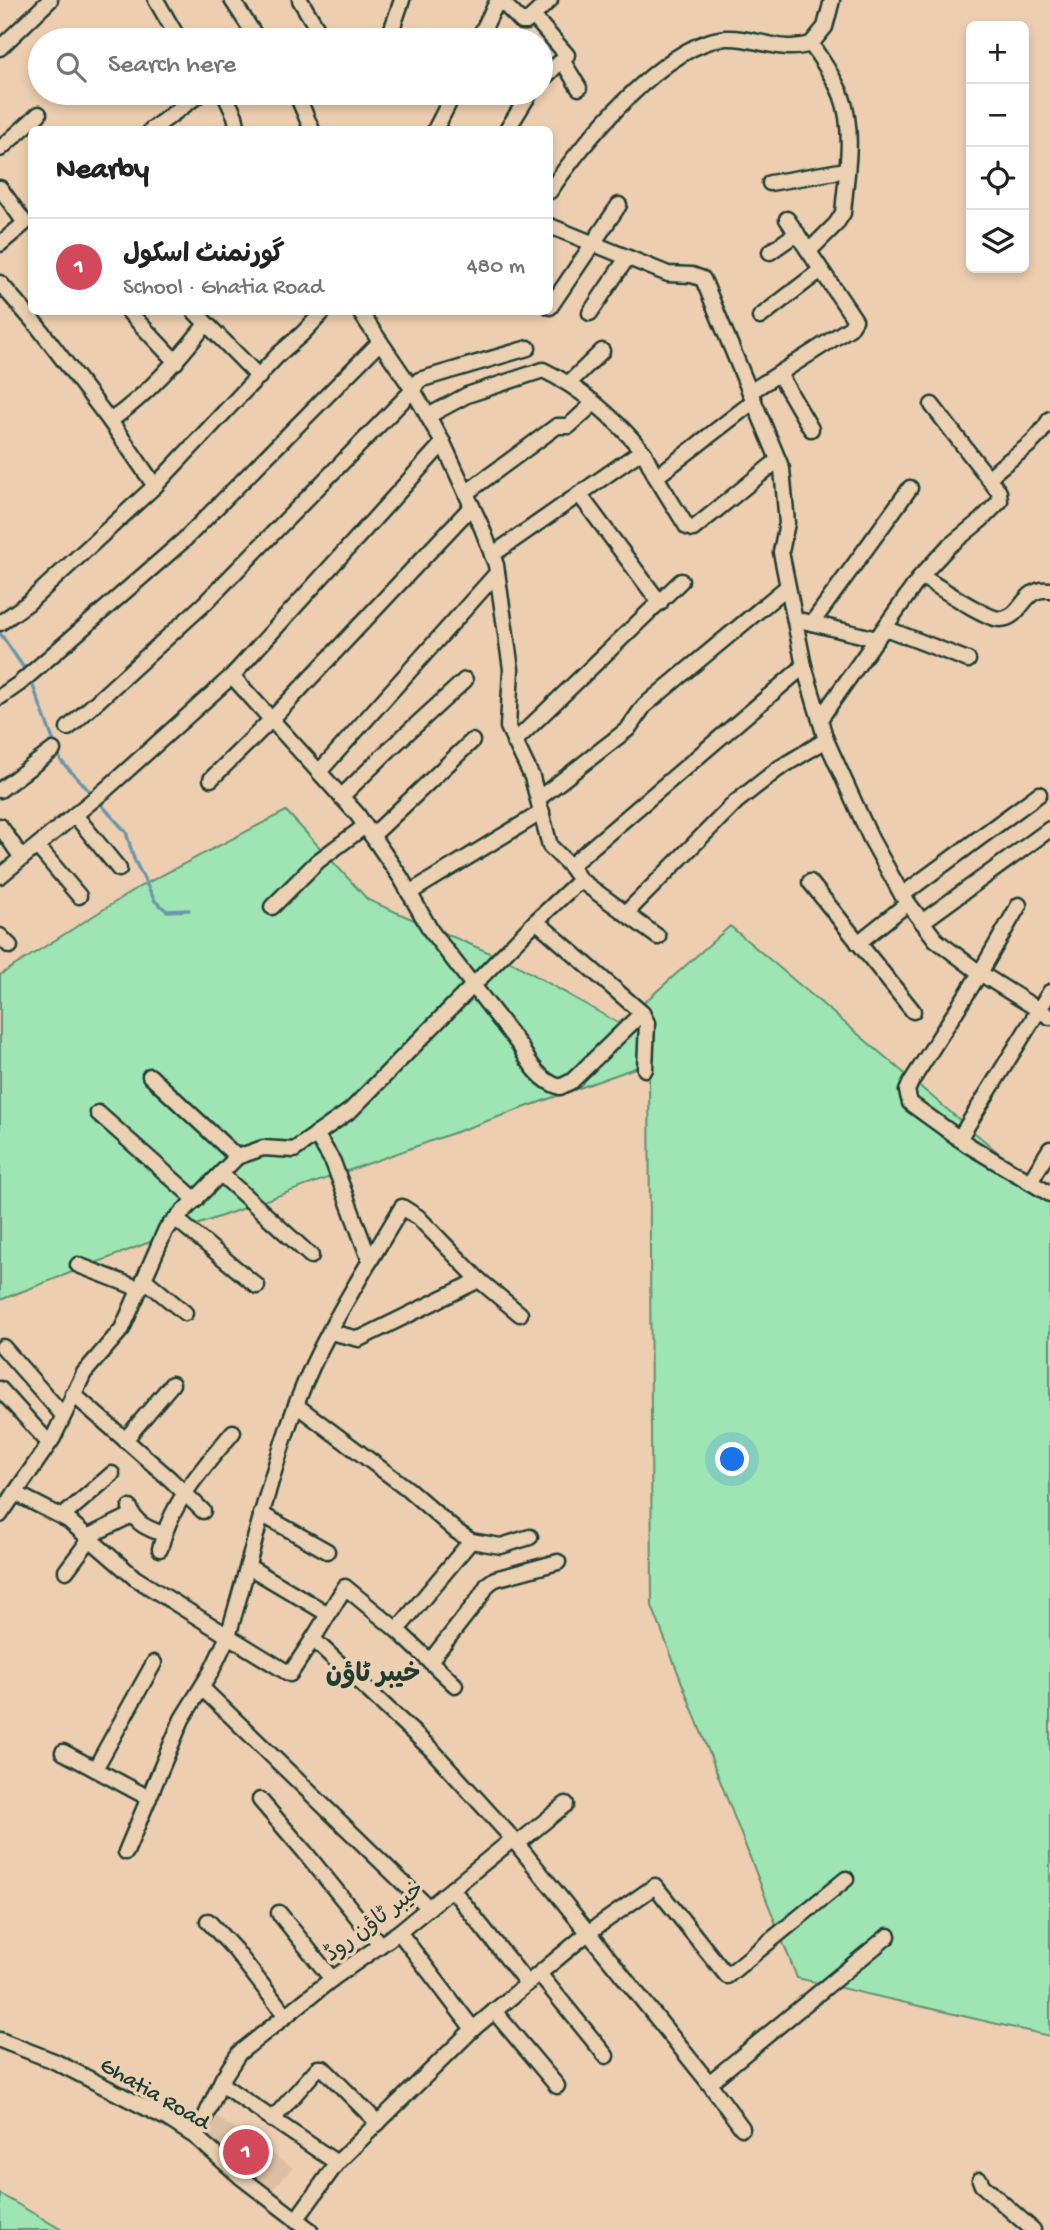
<!DOCTYPE html>
<meta charset="utf-8">
<style>
:root{--surface:#fff;--page:#f6f6f6;--text:#222;--muted:#767676;--line:#e0e0e0;--accent:#d1495b}
body{margin:0;font-family:"Gochi Hand","Playpen Sans Arabic",sans-serif;background:var(--page);color:var(--text)}
.controls{position:absolute;right:21px;top:21px;display:grid;overflow:hidden;border-radius:10px;box-shadow:0 4px 10px #0003}
.controls button{width:63px;height:63px;display:grid;place-items:center;padding:0;border:0;border-bottom:2px solid var(--line);background:var(--surface);color:var(--text);font:35px sans-serif}
.you{position:absolute;left:733px;top:1460px;width:24px;height:24px;margin:-18px;border:5px solid #fff;border-radius:50%;background:#1a73e8;box-shadow:0 0 0 10px #1a73e833}
.badge{display:grid;place-items:center;width:46px;height:46px;border-radius:50%;background:var(--accent);color:#fff;font-size:23px;font-weight:700}
.pin{position:absolute;translate:-50% -50%;border:4px solid #fff;box-shadow:0 2px 7px #0006}
.list{margin:0;padding:0;list-style:none}
h2{display:flex;justify-content:space-between;align-items:center;height:91px;margin:0;padding:0 28px;font-size:30px}
h2 small{font-size:23px;font-weight:400;color:var(--muted)}
.list li{display:grid;grid-template-columns:46px 1fr auto;gap:21px;align-items:center;box-sizing:border-box;height:98px;padding:0 28px;border-top:2px solid var(--line)}
.list b{display:block;font-size:26px;white-space:nowrap}
.list p{margin:0;font-size:23px;white-space:nowrap;color:var(--muted)}
.list em{font-size:23px;font-style:normal;color:var(--muted)}
.icon{flex:none;width:38px;height:38px;fill:none;stroke:currentColor;stroke-width:2;stroke-linecap:round;stroke-linejoin:round}
.map{position:relative;flex:none;width:1050px;height:2230px;overflow:hidden}
.search{position:absolute;background:var(--surface);box-shadow:0 4px 10px #0003;left:28px;top:28px;width:525px;height:77px;display:flex;align-items:center;gap:18px;box-sizing:border-box;padding:0 24px;border-radius:38px;color:var(--muted);font-size:26px}
.panel{position:absolute;background:var(--surface);box-shadow:0 4px 10px #0003;left:28px;top:126px;width:525px;height:189px;border-radius:10px}
.map>svg:first-child{display:block}
.built{fill:#ddbfa3}
.green{fill:#9ee5b3;stroke:#5e9174;stroke-width:2}
.lines{fill:none;stroke-linecap:round;stroke-linejoin:round}
.stream{stroke:#6998ab;stroke-width:3.5}
.minor-casing{stroke:#1f3d34;stroke-width:19}
.minor{stroke:#ebd0b2;stroke-width:14}
.labels{text-anchor:middle;stroke-width:7;stroke-linejoin:round;paint-order:stroke}
.street-label{font-size:23px;fill:#1f3d34;stroke:#ebd0b2}
.quarter-label{font-size:26px;font-weight:bold;fill:#1f3d34;stroke:#ebd0b2}
</style>
<div class="map">
<svg width="1050" height="2230" viewBox="0 0 1050 2230">
<rect width="100%" height="100%" fill="#eeceb0"/>
<filter id="ink" filterUnits="userSpaceOnUse"><feTurbulence type="fractalNoise" baseFrequency=".0143" numOctaves="2"/><feDisplacementMap in="SourceGraphic" scale="14" xChannelSelector="R" yChannelSelector="G"/><feConvolveMatrix kernelMatrix="1 2 1 2 8 2 1 2 1" color-interpolation-filters="sRGB"/></filter>
<g filter="url(#ink)">
<path class="built" d="M 217,2117 L 293,2168 L 270,2192 L 205,2136 Z"/>
<g class="green">
<path d="M 286,811 L 368,900 L 513,963 L 620,1024 L 730,926 L 1039,1187 L 1050,1182 L 1050,2036 L 797,1978 L 652,1606 L 649,1063 L 163,1237 L 0,1300 L 0,975 L 139,887 Z"/>
<path d="M 0,2194 L 62,2230 L 0,2230 Z"/>
</g>
<g class="lines">
<g class="stream">
<path d="M 0,633 L 26,671"/>
<path d="M 30,678 L 61,761 L 93,795"/>
<path d="M 98,801 L 126,832 L 134,859 L 155,901 L 167,911 L 189,910"/>
</g>
<g class="minor-casing">
<g id="minor">
<path d="M 156,0 L 179,40"/>
<path d="M 232,0 L 258,40"/>
<path d="M 300,0 L 324,40"/>
<path d="M 500,0 L 522,22 L 526,22 L 550,0"/>
<path d="M 533,16 L 567,55 L 541,81"/>
<path d="M 388,40 L 402,0"/>
<path d="M 478,40 L 498,0"/>
<path d="M 0,48 L 50,0"/>
<path d="M 562,60 L 579,88"/>
<path d="M 224,93 L 235,116 L 238,130"/>
<path d="M 296,93 L 312,130"/>
<path d="M 151,130 L 201,93"/>
<path d="M 435,130 L 454,93"/>
<path d="M 507,130 L 530,93"/>
<path d="M 0,149 L 39,114"/>
<path d="M 770,183 L 846,170"/>
<path d="M 0,188 L 25,223 L 0,244"/>
<path d="M 550,191 C 582,143 665,43 726,38 C 755,36 779,54 811,44 L 825,27 L 832,0"/>
<path d="M 550,226 L 668,274 L 692,275 L 703,279 L 782,469 L 787,523 L 781,552 L 804,666 L 826,740 L 871,839 L 902,895 L 936,940 L 980,973 L 1050,1017"/>
<path d="M 809,251 L 836,224 L 843,213 C 846,176 855,133 842,97 C 835,78 822,61 811,44"/>
<path d="M 770,252 L 797,233"/>
<path d="M 0,283 L 39,328 L 110,421 C 148,394 177,361 206,324"/>
<path d="M 550,307 L 619,205"/>
<path d="M 129,312 L 176,362"/>
<path d="M 195,312 L 259,377"/>
<path d="M 360,312 L 413,390 L 443,443 L 482,528 L 496,565 L 511,669 L 508,727 L 532,777 L 550,846 L 570,866 L 580,880 L 658,937"/>
<path d="M 590,313 L 627,258"/>
<path d="M 760,317 L 821,270"/>
<path d="M 779,374 L 811,429"/>
<path d="M 569,383 L 602,351"/>
<path d="M 750,392 L 850,328 L 855,320 L 787,219"/>
<path d="M 428,416 L 467,395 L 543,370 C 583,389 616,419 644,453"/>
<path d="M 656,477 L 754,401"/>
<path d="M 989,478 C 1013,453 1031,451 1050,419"/>
<path d="M 155,486 L 279,354 L 302,334 L 323,312"/>
<path d="M 466,493 L 557,426 L 569,426 L 594,403"/>
<path d="M 579,494 L 660,603"/>
<path d="M 492,555 L 634,456 L 644,453 L 656,477 L 687,527 L 693,529 L 778,460"/>
<path d="M 921,576 C 936,585 986,619 1000,619 C 1023,619 1022,586 1050,590"/>
<path d="M 803,621 L 877,639"/>
<path d="M 0,623 L 28,603 L 155,486 L 110,421"/>
<path d="M 812,623 L 910,488"/>
<path d="M 885,628 L 968,660"/>
<path d="M 232,676 L 357,814 L 401,878 L 431,931 L 520,1046 C 529,1063 541,1082 560,1087 L 572,1081 L 642,1013"/>
<path d="M 0,697 L 20,683 L 184,540 L 380,342"/>
<path d="M 820,719 L 921,576 L 948,547 L 981,520 L 1000,501 L 999,492 L 932,405"/>
<path d="M 68,728 L 205,603 L 413,390 L 419,380 L 528,348"/>
<path d="M 514,742 L 681,581"/>
<path d="M 319,772 L 497,573"/>
<path d="M 211,779 L 271,720 L 472,506"/>
<path d="M 0,790 L 53,750"/>
<path d="M 341,797 L 392,747 L 465,680"/>
<path d="M 538,799 L 628,729 L 644,706 L 787,587"/>
<path d="M 75,815 L 119,869"/>
<path d="M 0,826 L 22,858"/>
<path d="M 372,836 L 472,741"/>
<path d="M 37,846 L 79,896"/>
<path d="M 570,866 L 804,666"/>
<path d="M 0,876 L 104,791 L 232,676 L 443,443"/>
<path d="M 810,882 L 913,1011"/>
<path d="M 409,893 L 542,812"/>
<path d="M 902,895 L 1039,794"/>
<path d="M 1019,905 L 980,973 L 911,1082 L 907,1091 L 910,1103 L 968,1145 L 1050,1194"/>
<path d="M 272,907 L 318,861 L 365,826"/>
<path d="M 626,913 L 736,802 L 778,769 L 826,740"/>
<path d="M 536,921 L 642,1013 L 647,1023 L 645,1069"/>
<path d="M 922,922 L 1050,829"/>
<path d="M 0,936 L 10,946"/>
<path d="M 858,943 L 908,903"/>
<path d="M 150,1076 L 237,1157"/>
<path d="M 98,1113 L 196,1200"/>
<path d="M 316,1134 L 333,1162 L 370,1261"/>
<path d="M 959,1139 L 1050,992"/>
<path d="M 221,1174 L 311,1256"/>
<path d="M 1030,1182 L 1050,1149"/>
<path d="M 176,1219 L 257,1286"/>
<path d="M 78,1265 L 140,1289"/>
<path d="M 144,1279 L 185,1313"/>
<path d="M 330,1332 L 359,1339 L 479,1280"/>
<path d="M 3,1347 L 63,1415"/>
<path d="M 0,1389 L 49,1443"/>
<path d="M 73,1394 L 170,1479 L 203,1511"/>
<path d="M 296,1405 L 408,1489 L 456,1531 L 471,1541 L 501,1546 L 530,1537"/>
<path d="M 125,1440 L 172,1384"/>
<path d="M 15,1493 L 68,1520 L 135,1578 L 228,1636 C 251,1559 268,1480 296,1405 C 322,1335 364,1272 402,1207 L 418,1217 L 479,1280 L 520,1314"/>
<path d="M 130,1508 C 135,1524 149,1529 163,1534"/>
<path d="M 261,1514 L 327,1551"/>
<path d="M 0,1515 L 53,1438 L 84,1373 L 122,1329 L 166,1229 L 237,1157 L 263,1148 L 294,1150 L 351,1110 L 536,921 L 580,880"/>
<path d="M 62,1517 L 112,1474"/>
<path d="M 87,1537 L 132,1515"/>
<path d="M 160,1549 C 172,1500 202,1470 233,1432"/>
<path d="M 249,1567 L 328,1614"/>
<path d="M 66,1571 L 90,1539"/>
<path d="M 397,1630 L 471,1541"/>
<path d="M 313,1639 L 345,1587 L 397,1630 L 455,1685"/>
<path d="M 430,1661 L 478,1600 L 488,1584 L 495,1579 L 558,1562"/>
<path d="M 202,1688 L 429,1908"/>
<path d="M 63,1752 L 149,1798"/>
<path d="M 95,1769 L 154,1663"/>
<path d="M 260,1800 L 304,1851 L 380,1945"/>
<path d="M 513,1839 L 709,2083 L 742,2128"/>
<path d="M 517,1844 L 566,1804"/>
<path d="M 126,1852 L 182,1719 L 211,1672 L 228,1636 L 290,1674 L 313,1639 L 432,1750 L 513,1839 L 399,1932 L 332,1979 L 239,2053 L 223,2078 L 196,2137"/>
<path d="M 452,1889 L 527,1983"/>
<path d="M 279,1913 L 332,1979"/>
<path d="M 208,1921 L 235,1950 L 286,2016"/>
<path d="M 399,1932 L 473,2029"/>
<path d="M 540,1975 L 606,2056"/>
<path d="M 494,2011 L 557,2086"/>
<path d="M 0,2040 L 54,2061 L 168,2119 L 196,2137 L 242,2178 L 310,2230"/>
<path d="M 709,2083 L 888,1936"/>
<path d="M 221,2084 L 337,2163"/>
<path d="M 272,2120 L 318,2068 L 323,2068 L 378,2123"/>
<path d="M 980,2180 L 982,2185 L 1033,2230"/>
<path d="M 296,2220 L 337,2163 L 473,2029 L 589,1932 L 655,1886 L 727,1976 L 846,1879"/>
</g>
</g>
<use href="#minor" class="minor"/>
</g>
</g>
<g class="labels">
<g class="street-label">
<text transform="translate(373 1920) rotate(-37)" y="8">خیبر ٹاؤن روڈ</text>
<text transform="translate(156 2092) rotate(30)" y="8">Ghatia Road</text>
</g>
<g class="quarter-label">
<text x="373" y="1681">خیبر ٹاؤن</text>
</g>
</g>
</svg>
<div class="controls">
<button>+</button>
<button>−</button>
<button><svg class="icon" aria-label="locate" viewBox="0 0 24 24"><circle cx="12" cy="12" r="6"/><path d="M12 2v4M12 18v4M2 12h4M18 12h4"/></svg></button>
<button><svg class="icon" aria-label="layers" viewBox="0 0 24 24"><path d="M12 4l9 5-9 5-9-5zM3 14l9 5 9-5"/></svg></button>
</div>
<div class="you"></div>
<div class="pin badge" style="left:246px;top:2152px">1</div>
<div class="search"><svg class="icon" aria-label="search" viewBox="0 0 24 24"><circle cx="10" cy="10" r="6"/><path d="M15 15l6 6"/></svg>Search here</div>
<section class="panel">
<h2>Nearby<small></small></h2>
<ul class="list">
<li><span class="badge">1</span><div><b>گورنمنٹ اسکول</b><p>School · Ghatia Road</p></div><em>480 m</em></li>
</ul>
</section>
</div>
